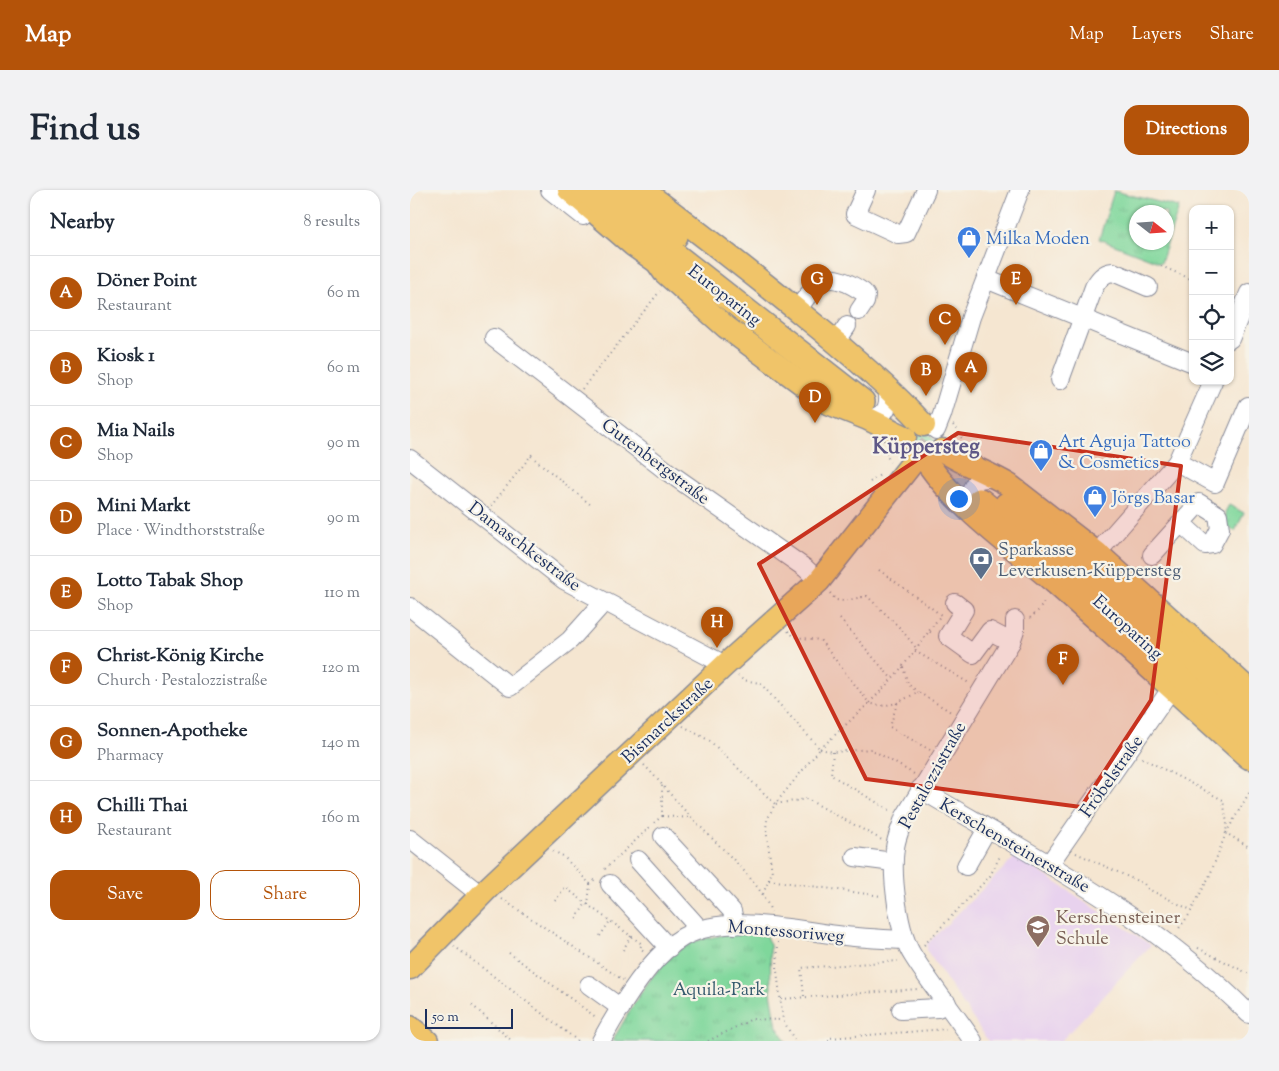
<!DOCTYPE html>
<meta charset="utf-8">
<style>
:root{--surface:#fff;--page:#f2f2f3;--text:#1f2937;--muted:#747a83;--line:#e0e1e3;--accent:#b45309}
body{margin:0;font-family:"Sorts Mill Goudy",serif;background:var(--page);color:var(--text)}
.controls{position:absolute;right:15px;top:15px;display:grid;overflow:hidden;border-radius:10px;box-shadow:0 1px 4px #0004}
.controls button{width:45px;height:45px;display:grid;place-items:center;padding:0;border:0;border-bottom:1px solid var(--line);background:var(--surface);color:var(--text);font:25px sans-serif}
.compass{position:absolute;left:719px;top:15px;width:45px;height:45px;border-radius:50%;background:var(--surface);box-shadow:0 1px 4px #0004;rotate:107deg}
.scale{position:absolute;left:15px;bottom:12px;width:88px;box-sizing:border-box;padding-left:5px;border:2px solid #1b2f5e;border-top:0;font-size:14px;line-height:18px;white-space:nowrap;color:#1b2f5e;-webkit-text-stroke:4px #f7f3e8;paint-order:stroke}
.you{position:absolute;left:548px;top:308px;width:18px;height:18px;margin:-12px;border:4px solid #fff;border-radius:50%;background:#1a73e8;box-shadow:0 0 0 8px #1a73e833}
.badge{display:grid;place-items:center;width:32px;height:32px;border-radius:50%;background:var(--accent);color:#fff;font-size:16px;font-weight:700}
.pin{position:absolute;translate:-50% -41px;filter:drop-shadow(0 1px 2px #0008)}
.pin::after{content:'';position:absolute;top:26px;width:18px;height:15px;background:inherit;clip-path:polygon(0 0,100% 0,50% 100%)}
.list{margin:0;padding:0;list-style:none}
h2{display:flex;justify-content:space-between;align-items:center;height:65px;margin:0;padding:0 20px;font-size:21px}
h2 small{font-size:16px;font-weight:400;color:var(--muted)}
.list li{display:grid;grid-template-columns:32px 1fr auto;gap:15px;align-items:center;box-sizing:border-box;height:75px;padding:0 20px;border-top:1px solid var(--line)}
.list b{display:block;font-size:19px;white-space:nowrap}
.list p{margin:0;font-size:16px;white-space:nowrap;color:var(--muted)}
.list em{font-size:16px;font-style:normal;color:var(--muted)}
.actions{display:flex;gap:10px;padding:15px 20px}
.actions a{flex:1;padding:11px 0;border:1px solid var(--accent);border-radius:15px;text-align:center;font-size:18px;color:var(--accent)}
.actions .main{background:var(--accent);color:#fff}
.icon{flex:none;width:28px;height:28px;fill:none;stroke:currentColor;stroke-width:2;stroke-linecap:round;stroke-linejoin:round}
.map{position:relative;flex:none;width:839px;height:851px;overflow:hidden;border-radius:15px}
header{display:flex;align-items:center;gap:30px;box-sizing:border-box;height:70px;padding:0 25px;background:var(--accent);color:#fff}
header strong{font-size:24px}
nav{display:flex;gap:28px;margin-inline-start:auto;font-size:18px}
.intro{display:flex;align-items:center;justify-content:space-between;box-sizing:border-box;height:120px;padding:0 30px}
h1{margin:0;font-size:35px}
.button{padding:12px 22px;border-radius:15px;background:var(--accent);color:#fff;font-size:18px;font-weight:700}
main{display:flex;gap:30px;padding:0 30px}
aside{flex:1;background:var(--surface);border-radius:15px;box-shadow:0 1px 4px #0004}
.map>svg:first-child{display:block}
.built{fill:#e8d2ee}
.grass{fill:url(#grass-tufts);stroke:#4d837c;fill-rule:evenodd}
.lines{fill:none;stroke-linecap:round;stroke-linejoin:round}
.highway-tunnel{stroke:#c9c1ba;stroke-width:25;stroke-dasharray:25 12;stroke-linecap:butt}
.minor-casing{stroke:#888a98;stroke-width:20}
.major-casing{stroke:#888a98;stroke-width:25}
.highway-casing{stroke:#888a98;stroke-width:28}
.path{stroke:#888a98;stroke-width:2;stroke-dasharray:1 4;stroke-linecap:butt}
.minor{stroke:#fff;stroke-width:18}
.major{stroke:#f0c469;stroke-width:22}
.highway{stroke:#f0c469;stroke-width:25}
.marked{fill:#c8321e;fill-opacity:0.2;stroke:#c8321e;stroke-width:4;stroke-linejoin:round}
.labels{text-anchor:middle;stroke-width:4.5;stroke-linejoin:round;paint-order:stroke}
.shop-label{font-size:18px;fill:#366cbe;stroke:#f7f3e8;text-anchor:start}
.street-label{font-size:18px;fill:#1b2f5e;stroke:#f7f3e8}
.service-label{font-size:18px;fill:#4e5e75;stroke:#f7f3e8;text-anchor:start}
.education-label{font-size:18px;fill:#785e54;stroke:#f7f3e8;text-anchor:start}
.park-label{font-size:18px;fill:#34596d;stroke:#f7f3e8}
.district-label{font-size:22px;font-weight:bold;fill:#5f5887;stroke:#f7f3e8}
</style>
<header>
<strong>Map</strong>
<nav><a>Map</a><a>Layers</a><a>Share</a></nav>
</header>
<div class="intro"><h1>Find us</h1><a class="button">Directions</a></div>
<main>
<aside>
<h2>Nearby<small>8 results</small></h2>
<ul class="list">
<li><span class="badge">A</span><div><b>Döner Point</b><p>Restaurant</p></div><em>60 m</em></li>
<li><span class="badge">B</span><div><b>Kiosk 1</b><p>Shop</p></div><em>60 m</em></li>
<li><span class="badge">C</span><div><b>Mia Nails</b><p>Shop</p></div><em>90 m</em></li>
<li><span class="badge">D</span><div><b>Mini Markt</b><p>Place · Windthorststraße</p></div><em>90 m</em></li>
<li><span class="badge">E</span><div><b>Lotto Tabak Shop</b><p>Shop</p></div><em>110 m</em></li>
<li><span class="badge">F</span><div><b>Christ-König Kirche</b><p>Church · Pestalozzistraße</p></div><em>120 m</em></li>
<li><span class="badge">G</span><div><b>Sonnen-Apotheke</b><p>Pharmacy</p></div><em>140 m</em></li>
<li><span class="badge">H</span><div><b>Chilli Thai</b><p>Restaurant</p></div><em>160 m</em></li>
</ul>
<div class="actions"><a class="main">Save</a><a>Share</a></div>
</aside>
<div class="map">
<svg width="839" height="851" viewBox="0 0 839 851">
<defs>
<pattern id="grass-tufts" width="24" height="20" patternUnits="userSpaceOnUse" patternTransform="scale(1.25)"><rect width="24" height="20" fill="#7fd79b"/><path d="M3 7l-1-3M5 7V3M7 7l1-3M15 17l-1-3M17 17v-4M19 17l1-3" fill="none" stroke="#6db988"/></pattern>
</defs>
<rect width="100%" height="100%" fill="#f7f3e8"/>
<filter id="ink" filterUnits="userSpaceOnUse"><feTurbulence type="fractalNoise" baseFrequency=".02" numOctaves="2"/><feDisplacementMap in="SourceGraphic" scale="10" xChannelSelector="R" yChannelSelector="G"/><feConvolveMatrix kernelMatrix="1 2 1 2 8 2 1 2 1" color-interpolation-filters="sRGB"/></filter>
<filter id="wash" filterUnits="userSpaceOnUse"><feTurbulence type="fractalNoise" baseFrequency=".0096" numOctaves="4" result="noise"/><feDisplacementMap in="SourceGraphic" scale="20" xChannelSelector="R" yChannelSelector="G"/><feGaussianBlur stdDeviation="1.12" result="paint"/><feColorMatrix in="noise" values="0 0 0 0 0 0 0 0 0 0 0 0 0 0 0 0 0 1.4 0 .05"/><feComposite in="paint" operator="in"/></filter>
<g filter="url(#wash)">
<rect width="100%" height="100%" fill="#f5e6d1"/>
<path class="built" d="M 606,666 L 741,755 L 651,851 L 578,851 L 517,761 L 517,754 Z"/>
<g class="grass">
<path d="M 704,1 L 769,17 L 751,73 L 689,49 ZM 756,22 L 756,52 L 726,52 L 726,22 Z"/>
<circle cx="513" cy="254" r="11"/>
<path d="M 819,315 L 834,323 L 825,341 L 817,337 L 815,322 Z"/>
<path d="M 316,744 L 355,744 L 360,755 L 361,802 L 367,837 L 376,851 L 202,851 C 223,817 246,767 286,751 C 295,748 307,747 316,744 Z"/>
</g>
</g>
<g filter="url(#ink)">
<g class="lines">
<path class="highway-tunnel" d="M 475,235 L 570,311"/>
<g class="minor-casing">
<g id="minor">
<path d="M 140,0 L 173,26"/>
<path d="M 456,0 L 445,24 L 488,44 L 496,43 L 516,0"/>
<path d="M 576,89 L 783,173"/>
<path d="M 409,91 C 424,84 441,94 453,102 L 456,106 L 455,112 L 449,121"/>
<path d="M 387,120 L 398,105"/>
<path d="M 84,148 L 258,282 L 395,378 L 409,391"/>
<path d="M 820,149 L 839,103"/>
<path d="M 426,152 L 437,136"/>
<path d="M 650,190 L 684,97 C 689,89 693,83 703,82 L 738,97"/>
<path d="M 458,229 C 478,227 481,213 476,196"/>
<path d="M 526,240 L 532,225 L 561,127 L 610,0"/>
<path d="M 0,269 L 154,390 L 315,475"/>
<path d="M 767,272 L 805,293 L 838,216"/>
<path d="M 562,323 C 558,307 558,302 568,289 L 585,287"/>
<path d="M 687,363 L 767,272 L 803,191"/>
<path d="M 742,365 L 789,313 L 808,325 L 810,339 L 802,354 L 795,355 L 771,333"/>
<path d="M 545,413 L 554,420 L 538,446 L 563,464 L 580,441 L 601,452"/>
<path d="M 0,417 L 100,497 L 160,450 L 194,412"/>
<path d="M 510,599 C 627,668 742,726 839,824"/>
<path d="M 253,646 L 322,721 L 325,735"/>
<path d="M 0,649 L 72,706"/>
<path d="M 445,667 L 483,672"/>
<path d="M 228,670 L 286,735 L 287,740"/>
<path d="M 640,673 L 761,499"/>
<path d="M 556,676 L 577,639"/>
<path d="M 200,694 L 259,758"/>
<path d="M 179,795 L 211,818"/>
<path d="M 491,820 L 528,818 L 537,813"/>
<path d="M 191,851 C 209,818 240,766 273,747 C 316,723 380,739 427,745 C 449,748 472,749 495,750"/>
<path d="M 563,851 C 544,823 522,796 503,766 C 488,743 481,685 485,658 C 486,648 491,638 494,628 L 601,452 L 605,440 L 605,430"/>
</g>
</g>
<g class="major-casing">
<g id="major">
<path d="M 159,0 L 223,55 L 247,72 L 254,82 L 316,137 L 418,213 L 458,229 L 495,247"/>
<path d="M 233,0 C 287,41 341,82 394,126 C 436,160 477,195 514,235"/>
<path d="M 532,260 C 553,274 577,282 599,295 L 687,363 L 839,500"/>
<path d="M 518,274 C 551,321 601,355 645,393 C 710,450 774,510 839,568"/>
<path d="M 0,778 L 78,698 L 315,475 L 409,391 L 503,272"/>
<path d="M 0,837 L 17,851"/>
</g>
</g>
<g class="highway-casing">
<g id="highway">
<path d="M 175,0 L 225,38 L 240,46 L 452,212"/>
<path d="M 206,0 L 265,46"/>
<path d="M 570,311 L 664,388 L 839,547"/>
<path d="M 597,315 L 628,335 L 798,480 L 839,519"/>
</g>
</g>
<g class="path">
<path d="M 751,76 L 783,90"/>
<path d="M 172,199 L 250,101"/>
<path d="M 543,235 L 549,241 L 553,252"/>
<path d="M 471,254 L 480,272"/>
<path d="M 121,266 L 181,315"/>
<path d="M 460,292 L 470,285"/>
<path d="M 81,316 L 123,263"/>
<path d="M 469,380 L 531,425 L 519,441"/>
<path d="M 420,403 L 426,410 L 434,411 L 457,406 L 490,438 L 507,459"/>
<path d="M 620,428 L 629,420 L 636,409"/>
<path d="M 430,429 L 482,489"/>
<path d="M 378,441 L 385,447 L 410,450 L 459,513 L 410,559"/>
<path d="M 505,461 L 559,493"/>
<path d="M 493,477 L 498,494 L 508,502"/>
<path d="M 487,513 L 508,502 L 541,522"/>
<path d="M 273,536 L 300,551 L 365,614 L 410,559 L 350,493 L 333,490 L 328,486"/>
<path d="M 410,559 L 423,562 L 461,559 L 504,584"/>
<path d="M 520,560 L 480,537 L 487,513 L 471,516 L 459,513 C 481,491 501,468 519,441 L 524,445"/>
<path d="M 423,562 L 421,585 L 481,621"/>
<path d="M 732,568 L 813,610 L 817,633 L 816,643 L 800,685 L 779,725 L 767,741"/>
<path d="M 234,575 C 251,592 266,612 283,629 C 306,654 351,691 361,722"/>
<path d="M 839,603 L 816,643 L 839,657"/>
<path d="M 252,626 L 282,628"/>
<path d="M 244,633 L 252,626 L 252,594"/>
<path d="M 143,661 L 153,666 L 180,694 L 178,715 L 232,754 L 230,758 L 234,761"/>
<path d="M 666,663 L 734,694 L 738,699 L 781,720"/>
<path d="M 195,679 L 241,636"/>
<path d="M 359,690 L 471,706"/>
<path d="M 180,694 L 186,688"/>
<path d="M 353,704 L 362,682 L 356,639 L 357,630 L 365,614 L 397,609 L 472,650"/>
<path d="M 92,709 L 213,790"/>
<path d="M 145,711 L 155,697 L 178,715"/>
<path d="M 166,729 L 176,713"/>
<path d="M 190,746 L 200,731"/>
<path d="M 368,752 L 367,781 L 373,830 L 385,851"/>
<path d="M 514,755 L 580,686 L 591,664"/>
<path d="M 44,756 L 168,851"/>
<path d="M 788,758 L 839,784"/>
<path d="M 213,760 L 221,746"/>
<path d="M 99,763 L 187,828"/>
<path d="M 394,806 L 391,778 L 488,771"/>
<path d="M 371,809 L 508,799"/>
<path d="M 62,815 L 102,851"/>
<path d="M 298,851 L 342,829 L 372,830"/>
<path d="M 419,851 L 419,848 L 536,839"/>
</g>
<use href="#minor" class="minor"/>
<use href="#major" class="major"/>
<use href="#highway" class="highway"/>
</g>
</g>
<path class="marked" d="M 548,243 L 771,276 L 741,510 L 671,617 L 456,589 L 349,374 Z"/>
<defs>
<g id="shop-pin" transform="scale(1.25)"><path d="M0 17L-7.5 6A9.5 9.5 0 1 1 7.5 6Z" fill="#3f7fe0" stroke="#f7f3e8"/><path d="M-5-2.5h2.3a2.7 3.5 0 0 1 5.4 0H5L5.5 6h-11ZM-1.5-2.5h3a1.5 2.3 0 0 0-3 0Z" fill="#fff"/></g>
<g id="bank-pin" transform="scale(1.25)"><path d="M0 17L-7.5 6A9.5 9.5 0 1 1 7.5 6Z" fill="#5c6f8a" stroke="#f7f3e8"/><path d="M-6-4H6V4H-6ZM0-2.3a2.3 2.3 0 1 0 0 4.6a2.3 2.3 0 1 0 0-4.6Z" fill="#fff"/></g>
<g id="school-pin" transform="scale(1.25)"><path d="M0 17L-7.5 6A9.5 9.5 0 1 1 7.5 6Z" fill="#8d6e63" stroke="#f7f3e8"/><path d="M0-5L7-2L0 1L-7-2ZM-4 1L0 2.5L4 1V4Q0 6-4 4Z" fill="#fff"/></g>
</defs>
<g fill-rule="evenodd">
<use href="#shop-pin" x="559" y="48"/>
<use href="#shop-pin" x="631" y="261"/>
<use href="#shop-pin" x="685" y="307"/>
<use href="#bank-pin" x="571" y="369"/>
<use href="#school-pin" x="628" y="737"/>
</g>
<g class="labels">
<g class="shop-label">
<text x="576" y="54">Milka Moden</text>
<text x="648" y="257">Art Aguja Tattoo<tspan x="648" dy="21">&amp; Cosmetics</tspan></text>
<text x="702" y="313">Jörgs Basar</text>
</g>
<g class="street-label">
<text transform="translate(315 105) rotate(38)" y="6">Europaring</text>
<text transform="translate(246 271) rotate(37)" y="6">Gutenbergstraße</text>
<text transform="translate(115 356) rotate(37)" y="6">Damaschkestraße</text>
<text transform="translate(718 437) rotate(42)" y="6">Europaring</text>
<text transform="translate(257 530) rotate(-43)" y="6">Bismarckstraße</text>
<text transform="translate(522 585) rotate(-61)" y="6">Pestalozzistraße</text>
<text transform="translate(701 586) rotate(-55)" y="6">Fröbelstraße</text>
<text transform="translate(605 655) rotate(30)" y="6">Kerschensteinerstraße</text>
<text transform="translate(376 741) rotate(5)" y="6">Montessoriweg</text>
</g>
<g class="service-label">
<text x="588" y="365">Sparkasse<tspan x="588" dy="21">Leverkusen-Küppersteg</tspan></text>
</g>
<g class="education-label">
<text x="646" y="733">Kerschensteiner<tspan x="646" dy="21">Schule</tspan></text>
</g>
<g class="park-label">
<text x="309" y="805">Aquila-Park</text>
</g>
<g class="district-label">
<text x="516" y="263">Küppersteg</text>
</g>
</g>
</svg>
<div class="controls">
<button>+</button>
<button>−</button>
<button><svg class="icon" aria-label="locate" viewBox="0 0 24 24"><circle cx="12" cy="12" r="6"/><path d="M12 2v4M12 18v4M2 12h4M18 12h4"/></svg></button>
<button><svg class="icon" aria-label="layers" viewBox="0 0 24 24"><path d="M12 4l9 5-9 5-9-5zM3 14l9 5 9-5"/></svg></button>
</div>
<svg class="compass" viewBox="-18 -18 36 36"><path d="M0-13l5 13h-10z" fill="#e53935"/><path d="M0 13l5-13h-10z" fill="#747a83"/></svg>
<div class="scale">50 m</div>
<div class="you"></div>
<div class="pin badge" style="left:561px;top:203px">A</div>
<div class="pin badge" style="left:516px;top:206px">B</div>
<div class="pin badge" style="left:535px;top:155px">C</div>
<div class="pin badge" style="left:405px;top:233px">D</div>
<div class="pin badge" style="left:606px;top:115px">E</div>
<div class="pin badge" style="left:653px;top:495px">F</div>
<div class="pin badge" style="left:407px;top:115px">G</div>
<div class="pin badge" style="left:307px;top:458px">H</div>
</div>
</main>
